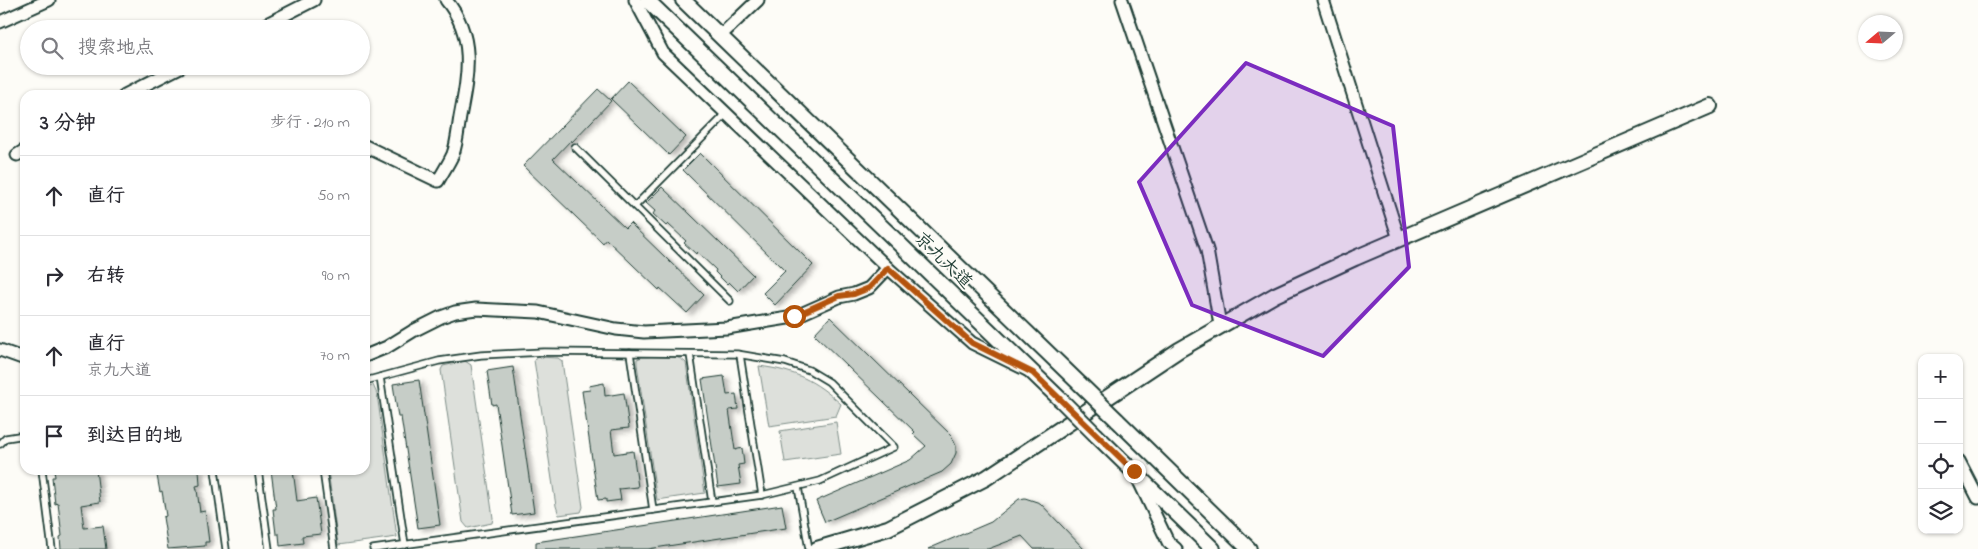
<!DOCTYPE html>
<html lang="zh">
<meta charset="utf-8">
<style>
:root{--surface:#fff;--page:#f2f2f3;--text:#2b2b33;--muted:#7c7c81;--line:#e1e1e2}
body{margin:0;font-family:"Indie Flower","LXGW WenKai TC",sans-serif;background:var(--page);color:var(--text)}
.controls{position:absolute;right:15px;bottom:15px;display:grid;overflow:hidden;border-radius:10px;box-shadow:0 1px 4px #0004}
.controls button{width:45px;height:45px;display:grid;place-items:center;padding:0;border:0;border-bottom:1px solid var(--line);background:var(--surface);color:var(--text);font:25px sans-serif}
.compass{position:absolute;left:1858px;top:15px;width:45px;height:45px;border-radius:50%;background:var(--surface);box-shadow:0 1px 4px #0004;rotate:251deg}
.stop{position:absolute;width:15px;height:15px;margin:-11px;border:4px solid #b45309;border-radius:50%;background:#fff}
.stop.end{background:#b45309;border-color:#fff;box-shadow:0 1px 5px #0008}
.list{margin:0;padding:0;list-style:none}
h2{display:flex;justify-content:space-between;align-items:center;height:65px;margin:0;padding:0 20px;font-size:21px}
h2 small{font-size:16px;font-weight:400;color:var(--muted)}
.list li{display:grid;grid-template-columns:32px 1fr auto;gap:15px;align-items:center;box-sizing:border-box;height:80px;padding:0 20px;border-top:1px solid var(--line)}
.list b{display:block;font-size:19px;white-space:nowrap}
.list p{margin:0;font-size:16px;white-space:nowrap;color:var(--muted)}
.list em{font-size:16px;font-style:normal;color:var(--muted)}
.icon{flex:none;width:28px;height:28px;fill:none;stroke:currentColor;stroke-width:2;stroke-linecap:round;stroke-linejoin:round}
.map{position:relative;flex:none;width:1978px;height:549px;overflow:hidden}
.search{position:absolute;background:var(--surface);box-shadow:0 1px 4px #0004;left:20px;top:20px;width:350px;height:55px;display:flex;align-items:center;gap:12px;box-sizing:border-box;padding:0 18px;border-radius:28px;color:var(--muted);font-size:19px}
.panel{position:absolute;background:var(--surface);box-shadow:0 1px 4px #0004;left:20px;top:90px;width:350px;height:385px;border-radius:15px}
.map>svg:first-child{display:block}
.green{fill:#dde0db;stroke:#7e8e88}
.building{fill:#c6cdc7;stroke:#1f3d34;filter:url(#shadow)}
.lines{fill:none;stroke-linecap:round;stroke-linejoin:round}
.service-casing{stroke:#1f3d34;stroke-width:9}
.minor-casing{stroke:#1f3d34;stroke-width:15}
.tertiary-casing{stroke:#1f3d34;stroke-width:18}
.service{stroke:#fdfcf7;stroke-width:5.5}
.minor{stroke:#fdfcf7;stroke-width:11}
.tertiary{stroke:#fdfcf7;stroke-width:14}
.tertiary-bridge-casing{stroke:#1f3d34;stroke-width:18;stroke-linecap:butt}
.tertiary-bridge{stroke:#fdfcf7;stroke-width:14}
.route{stroke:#b45309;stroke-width:6}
.marked{fill:#7b2cbf;fill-opacity:0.2;stroke:#7b2cbf;stroke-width:4;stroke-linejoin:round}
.labels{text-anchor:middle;stroke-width:4;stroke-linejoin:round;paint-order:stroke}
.street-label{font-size:18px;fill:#1f3d34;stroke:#fdfcf7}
</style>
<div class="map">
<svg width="1978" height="549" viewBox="0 0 1978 549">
<defs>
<filter id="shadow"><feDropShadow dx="4.5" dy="2.5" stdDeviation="2.5" flood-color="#0004"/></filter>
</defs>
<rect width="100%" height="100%" fill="#fdfcf7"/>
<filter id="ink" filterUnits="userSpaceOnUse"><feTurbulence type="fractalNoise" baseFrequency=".02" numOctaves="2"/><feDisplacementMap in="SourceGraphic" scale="10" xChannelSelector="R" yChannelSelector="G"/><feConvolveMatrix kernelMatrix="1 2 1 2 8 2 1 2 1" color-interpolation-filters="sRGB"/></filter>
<g filter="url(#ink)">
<g class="green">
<path d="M 538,357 L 558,358 L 562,361 L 583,507 L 581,512 L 559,515 L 556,506 L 534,360 Z"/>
<path d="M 642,357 C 655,357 676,352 686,363 L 705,493 L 657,500 L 637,364 L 637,359 Z"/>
<path d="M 465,361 L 471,365 L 493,518 L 492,523 L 468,528 L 463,522 L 441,370 L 443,366 Z"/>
<path d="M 759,366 C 796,371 814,380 841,404 L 836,416 L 769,426 Z"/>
<path d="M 373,385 L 377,394 L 397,537 L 338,545 L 328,470 L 365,470 L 365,387 Z"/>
<path d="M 836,422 L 841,454 L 785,462 L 780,431 Z"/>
</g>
<g class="building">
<path d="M 628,81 L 686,137 L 669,155 L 611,99 Z"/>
<path d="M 598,89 L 611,101 L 572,142 L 571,140 L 553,159 L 625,228 L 630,223 L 704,295 L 687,313 L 660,288 L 659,290 L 606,239 L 603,243 L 523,166 Z"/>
<path d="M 700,153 L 813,265 L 775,305 L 763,293 L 785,271 L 683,170 Z"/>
<path d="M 662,187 L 753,275 L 738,291 L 729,282 L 727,284 L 715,272 L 716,270 L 697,252 L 696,254 L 684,243 L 686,241 L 668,224 L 666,226 L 653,214 L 655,211 L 646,203 Z"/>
<path d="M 830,317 L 951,435 L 956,446 L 956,453 L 951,464 L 942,472 L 825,522 L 816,501 L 910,460 L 926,446 L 913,434 L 915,432 L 814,334 Z"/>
<path d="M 513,367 L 534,512 L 512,515 L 496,404 L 492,405 L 487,371 Z"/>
<path d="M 724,376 L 727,395 L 736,394 L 738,409 L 729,410 L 735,450 L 742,448 L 744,464 L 738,465 L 741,484 L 718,487 L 702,379 Z"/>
<path d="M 419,380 L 440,525 L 418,528 L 401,417 L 398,417 L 393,384 Z"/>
<path d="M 604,383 L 605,396 L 624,393 L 629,428 L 611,430 L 614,454 L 633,451 L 638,487 L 619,489 L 621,500 L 606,502 L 606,499 L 598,500 L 582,391 L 590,390 L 589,386 Z"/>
<path d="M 54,470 L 96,470 L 100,502 L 81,505 L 84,528 L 103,526 L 106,549 L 61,549 L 60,537 L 62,536 L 58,503 L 55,504 L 52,477 L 55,477 Z"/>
<path d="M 156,470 L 199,470 L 200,485 L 196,486 L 197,490 L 200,512 L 205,511 L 209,542 L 205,542 L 205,546 L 168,549 L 163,517 L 166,516 L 162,491 L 160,492 Z"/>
<path d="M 271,470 L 293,470 L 297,501 L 316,498 L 321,534 L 302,536 L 303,543 L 280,546 L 279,534 L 276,534 L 273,509 L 276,509 Z"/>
<path d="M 1025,498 L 1040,503 L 1084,549 L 1034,549 L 1022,536 L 988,549 L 928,549 L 991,522 L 1019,499 Z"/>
<path d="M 782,505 L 786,528 L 648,549 L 536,549 L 536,542 Z"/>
</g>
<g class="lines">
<g class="service-casing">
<g id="service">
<path d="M 575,147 L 730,301"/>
<path d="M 635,206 L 726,114"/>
<path d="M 630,353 L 653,510"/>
<path d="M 690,354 L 712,502"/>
<path d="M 740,355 L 762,495"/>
<path d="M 380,377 L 405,545"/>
<path d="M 365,381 L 439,361 L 481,355 L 544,352 L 737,354 L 785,362 L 809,370 L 829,382 L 894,447 L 820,481 L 762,495 L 373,549"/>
<path d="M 0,444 L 6,438 L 25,435"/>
<path d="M 42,470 L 52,549"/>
<path d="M 215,470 L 226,549"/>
<path d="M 258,470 L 269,549"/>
<path d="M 323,470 L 334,549"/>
<path d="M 798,487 L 809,549"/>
</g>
</g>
<g class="minor-casing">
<g id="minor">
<path d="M 635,0 L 663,53 L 888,268 L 972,343 L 1027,370"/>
<path d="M 1122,0 L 1207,250 L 1220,325"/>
<path d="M 1323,0 L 1399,239"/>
<path d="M 0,22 L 49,0"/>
<path d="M 257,29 L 314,0"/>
<path d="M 720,36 L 758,0"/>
<path d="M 125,95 L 182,66"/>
<path d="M 365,146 L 438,181 C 443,172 449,163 453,154 C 457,143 458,129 460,117 C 468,75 476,36 446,0"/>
<path d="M 17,155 L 25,150"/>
<path d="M 0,350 L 25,359"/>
<path d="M 365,356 L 387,347 L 413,331 L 441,317 L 455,312 L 476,309 L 538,312 L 616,329 L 644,332 L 727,328 L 794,317 L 839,297 L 854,294 L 869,288 L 888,268"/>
<path d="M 1959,461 L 1978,498"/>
<path d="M 1137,477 L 1168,542 L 1176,549"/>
</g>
</g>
<g class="tertiary-casing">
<g id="tertiary">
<path d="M 647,0 L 1060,399"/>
<path d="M 683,0 L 1080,384"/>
<path d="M 1117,420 L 1249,549"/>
<path d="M 1096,435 L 1213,549"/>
<path d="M 817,549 L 888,528 L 986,478 L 1179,350 L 1275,295 L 1355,258 L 1710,106"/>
</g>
</g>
<use href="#service" class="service"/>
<use href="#minor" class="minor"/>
<use href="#tertiary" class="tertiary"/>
<g class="tertiary-bridge-casing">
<g id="tertiary-bridge">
<path d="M 1080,384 L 1117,420"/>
<path d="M 1060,399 L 1096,435"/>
</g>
</g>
<use href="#tertiary-bridge" class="tertiary-bridge"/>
</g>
</g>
<g class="lines" filter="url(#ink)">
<path class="route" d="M 794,316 L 839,296 L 854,294 L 869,288 L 888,268 L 972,343 L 1033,373 L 1134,471"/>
</g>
<path class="marked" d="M 1246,63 L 1393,126 L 1409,267 L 1323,356 L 1192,305 L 1139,182 Z"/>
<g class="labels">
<g class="street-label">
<text transform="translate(944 260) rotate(44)" y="6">京九大道</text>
</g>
</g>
</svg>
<div class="controls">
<button>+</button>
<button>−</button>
<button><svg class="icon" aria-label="locate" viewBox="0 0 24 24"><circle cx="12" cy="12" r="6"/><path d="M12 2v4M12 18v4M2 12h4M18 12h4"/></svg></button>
<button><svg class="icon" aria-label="layers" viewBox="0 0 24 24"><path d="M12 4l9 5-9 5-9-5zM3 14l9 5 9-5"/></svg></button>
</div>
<svg class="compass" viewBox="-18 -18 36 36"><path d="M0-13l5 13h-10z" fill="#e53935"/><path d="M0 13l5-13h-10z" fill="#7c7c81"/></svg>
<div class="stop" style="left:794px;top:316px"></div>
<div class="stop end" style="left:1134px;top:471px"></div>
<div class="search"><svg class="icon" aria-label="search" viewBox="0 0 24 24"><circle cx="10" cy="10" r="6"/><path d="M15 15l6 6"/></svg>搜索地点</div>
<section class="panel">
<h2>3 分钟<small>步行 · 210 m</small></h2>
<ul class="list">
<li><svg class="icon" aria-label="ahead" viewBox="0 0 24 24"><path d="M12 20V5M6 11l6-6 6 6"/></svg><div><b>直行</b></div><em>50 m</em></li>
<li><svg class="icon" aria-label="right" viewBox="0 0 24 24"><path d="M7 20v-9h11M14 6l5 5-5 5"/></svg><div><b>右转</b></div><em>90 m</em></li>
<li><svg class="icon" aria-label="ahead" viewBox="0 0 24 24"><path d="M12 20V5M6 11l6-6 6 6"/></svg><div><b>直行</b><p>京九大道</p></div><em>70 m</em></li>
<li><svg class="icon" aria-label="arrive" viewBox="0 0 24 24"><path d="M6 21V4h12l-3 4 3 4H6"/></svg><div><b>到达目的地</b></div></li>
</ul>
</section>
</div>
